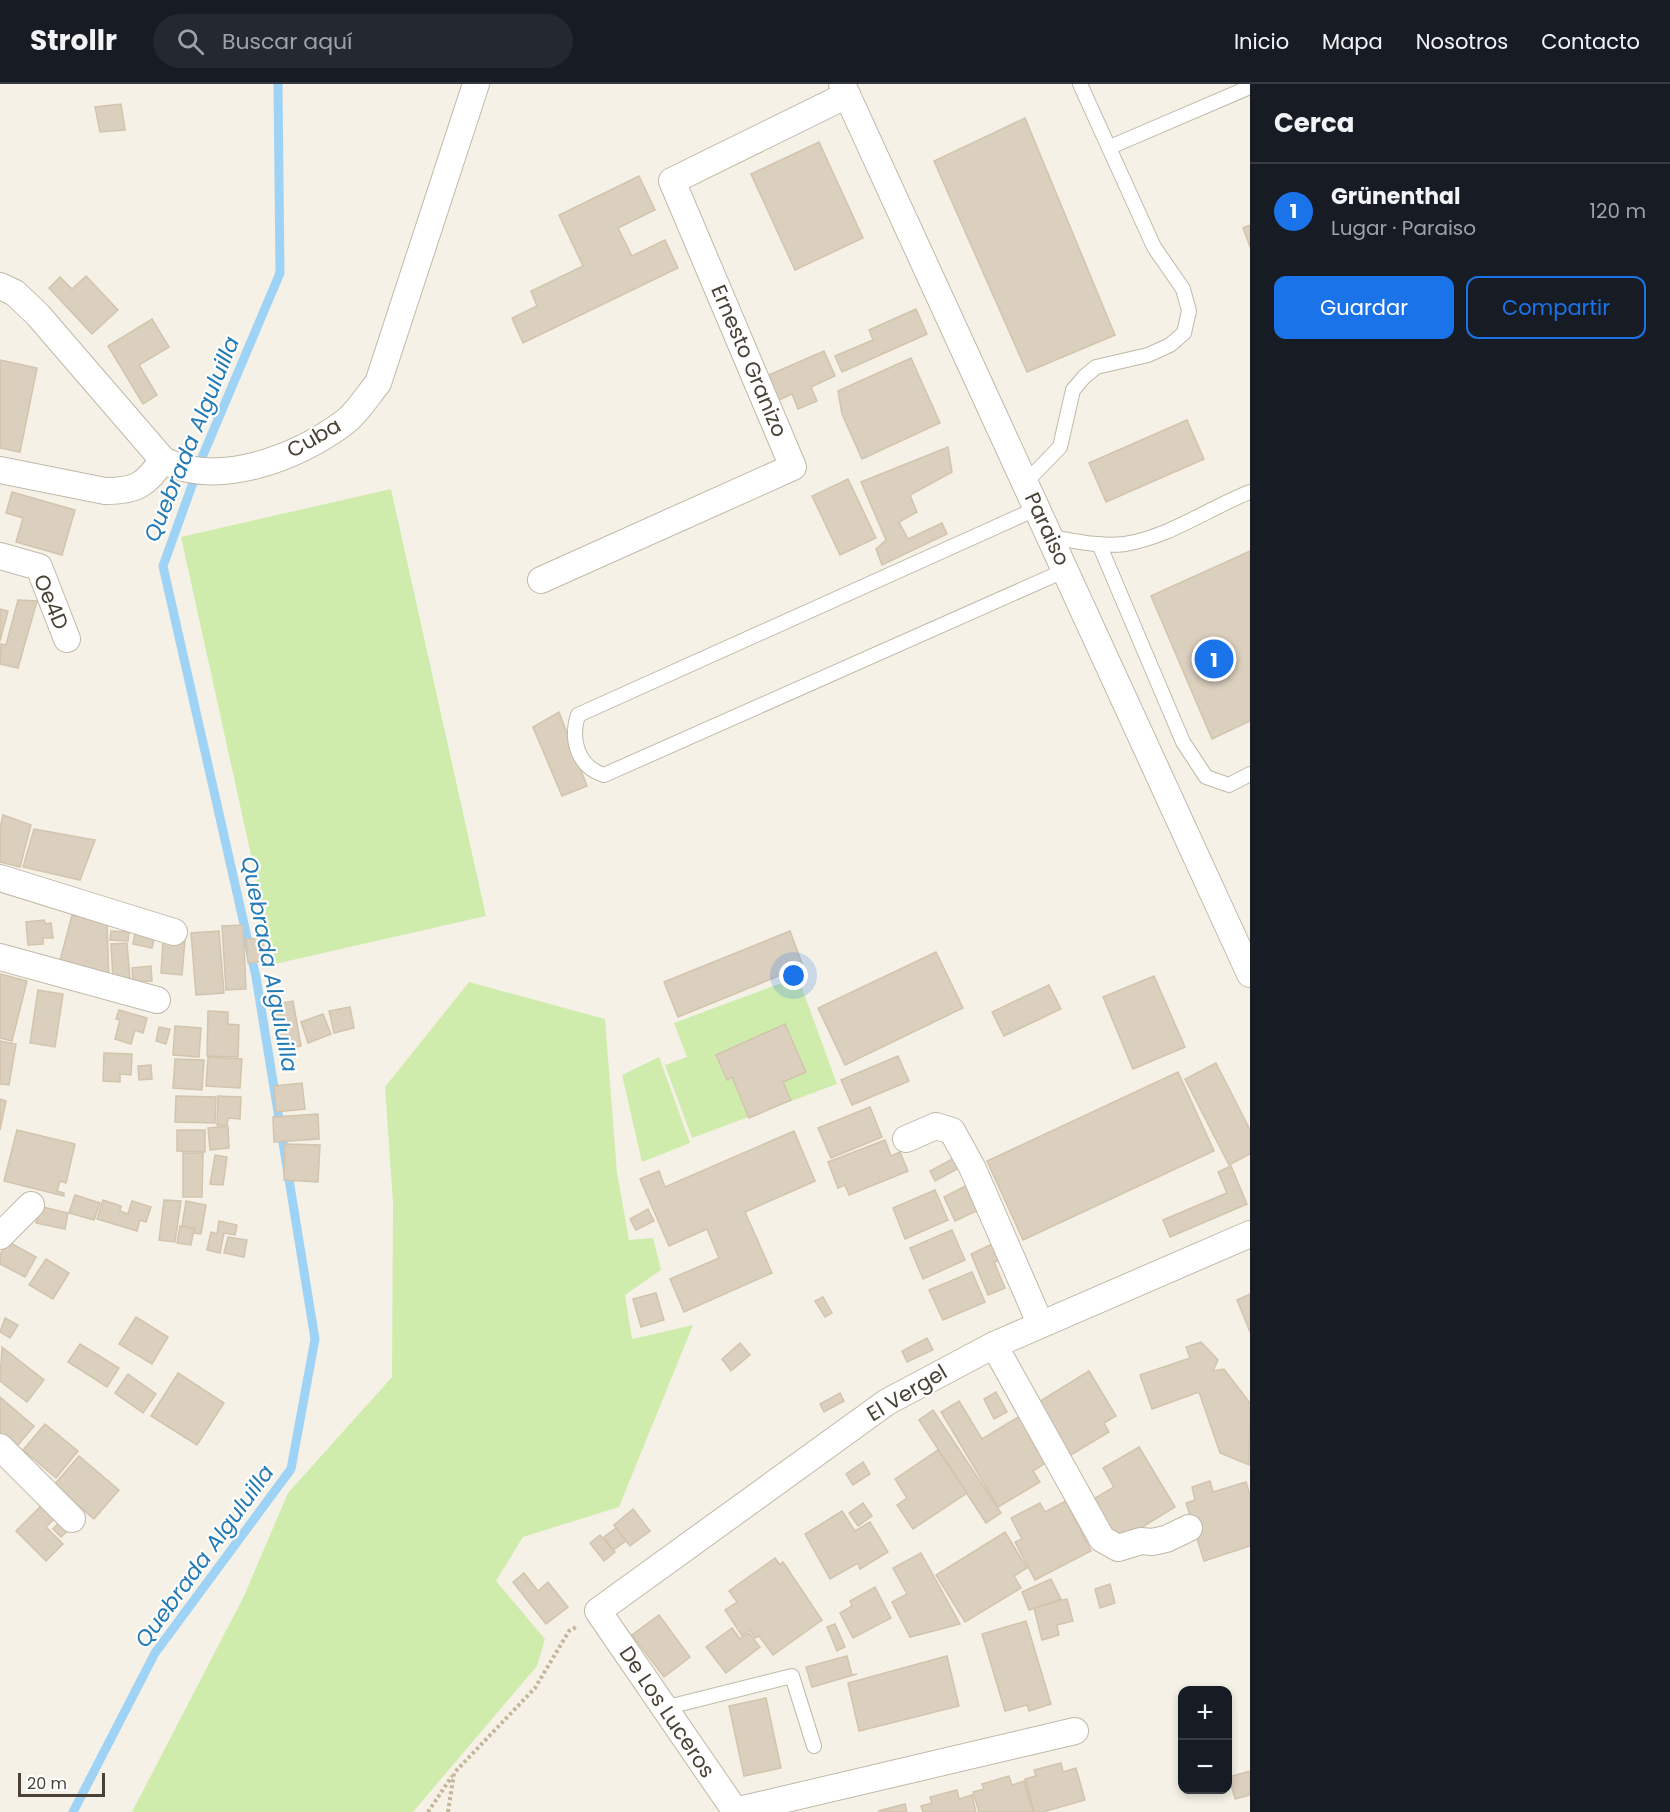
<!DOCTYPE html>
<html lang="es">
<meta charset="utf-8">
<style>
:root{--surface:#171b24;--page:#242831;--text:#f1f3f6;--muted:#9ea1a6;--line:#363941;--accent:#1a73e8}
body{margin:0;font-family:Poppins,sans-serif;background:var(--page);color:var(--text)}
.controls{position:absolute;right:18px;bottom:18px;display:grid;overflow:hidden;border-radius:12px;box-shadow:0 3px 9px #0003}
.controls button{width:54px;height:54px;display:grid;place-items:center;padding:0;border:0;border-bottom:2px solid var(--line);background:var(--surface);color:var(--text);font:30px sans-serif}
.scale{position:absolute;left:18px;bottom:15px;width:87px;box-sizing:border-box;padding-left:6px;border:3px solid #494135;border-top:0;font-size:16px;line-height:21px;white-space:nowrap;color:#494135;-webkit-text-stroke:4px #fff;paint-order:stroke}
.you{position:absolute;left:794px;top:892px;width:21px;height:21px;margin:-15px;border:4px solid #fff;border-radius:50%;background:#1a73e8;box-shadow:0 0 0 9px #1a73e833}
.badge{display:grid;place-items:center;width:39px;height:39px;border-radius:50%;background:var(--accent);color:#fff;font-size:20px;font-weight:700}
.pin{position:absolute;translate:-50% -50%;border:3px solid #fff;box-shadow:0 2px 6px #0006}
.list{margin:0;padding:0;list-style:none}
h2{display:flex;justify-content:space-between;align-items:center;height:78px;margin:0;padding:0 24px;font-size:26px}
h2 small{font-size:20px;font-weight:400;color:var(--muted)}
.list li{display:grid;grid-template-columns:39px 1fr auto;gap:18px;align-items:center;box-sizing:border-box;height:96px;padding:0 24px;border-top:2px solid var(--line)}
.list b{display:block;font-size:22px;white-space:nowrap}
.list p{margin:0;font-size:20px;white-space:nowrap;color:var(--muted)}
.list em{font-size:20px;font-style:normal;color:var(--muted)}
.actions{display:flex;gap:12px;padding:18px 24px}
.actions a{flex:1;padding:14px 0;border:2px solid var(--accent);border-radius:12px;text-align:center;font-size:21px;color:var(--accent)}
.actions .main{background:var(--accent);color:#fff}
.icon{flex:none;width:33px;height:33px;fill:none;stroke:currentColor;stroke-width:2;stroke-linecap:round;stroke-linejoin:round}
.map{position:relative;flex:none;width:1250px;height:1728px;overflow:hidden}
header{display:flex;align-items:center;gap:36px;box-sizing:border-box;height:84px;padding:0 30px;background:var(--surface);border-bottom:2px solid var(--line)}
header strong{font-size:28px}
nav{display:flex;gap:33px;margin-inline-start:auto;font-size:21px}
.search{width:420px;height:54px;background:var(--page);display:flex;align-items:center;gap:15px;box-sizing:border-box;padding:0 21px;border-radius:33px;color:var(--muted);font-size:22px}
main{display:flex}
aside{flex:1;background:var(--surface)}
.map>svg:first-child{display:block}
.green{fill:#d0ecad}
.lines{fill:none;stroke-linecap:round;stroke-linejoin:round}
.stream{stroke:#9fd3f6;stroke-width:9}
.building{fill:#dbcfbe;stroke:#d3c4ae;stroke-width:1.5}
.lane-casing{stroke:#c1b9a9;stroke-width:16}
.street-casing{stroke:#c1b9a9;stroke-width:28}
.path{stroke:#c4b599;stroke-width:4;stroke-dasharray:3 3;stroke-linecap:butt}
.lane{stroke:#fff;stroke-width:14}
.street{stroke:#fff;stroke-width:26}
.labels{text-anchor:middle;stroke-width:4.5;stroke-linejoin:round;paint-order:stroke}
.street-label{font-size:21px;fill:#494135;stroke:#fff}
.water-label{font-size:22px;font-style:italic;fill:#247ab5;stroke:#fff}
</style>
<header>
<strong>Strollr</strong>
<div class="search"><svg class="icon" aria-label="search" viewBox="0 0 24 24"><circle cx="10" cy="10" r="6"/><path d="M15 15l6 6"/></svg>Buscar aquí</div>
<nav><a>Inicio</a><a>Mapa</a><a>Nosotros</a><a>Contacto</a></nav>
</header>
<main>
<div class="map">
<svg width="1250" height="1728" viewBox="0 0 1250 1728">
<rect width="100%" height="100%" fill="#f5f1e7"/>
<g class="green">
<path d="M 391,405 L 486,832 L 275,880 L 181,453 Z"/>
<path d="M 798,893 L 837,1000 L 692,1054 L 665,981 L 687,973 L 674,939 Z"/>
<path d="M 469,898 L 605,935 L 617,1089 L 629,1156 L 653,1154 L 661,1186 L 625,1211 L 632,1255 L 693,1241 L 619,1423 L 523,1453 L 496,1497 L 545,1555 L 537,1582 L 413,1728 L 132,1728 L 244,1512 L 288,1409 L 392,1293 L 393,1119 L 385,1003 Z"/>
<path d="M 659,973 L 690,1059 L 642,1078 L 622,991 Z"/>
</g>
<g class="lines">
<path class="stream" d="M 73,1728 L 155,1569 L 291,1385 L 315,1255 L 256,893 L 163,482 L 203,371 L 280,189 L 278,0"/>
</g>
<g class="building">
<path d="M 121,20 L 125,46 L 100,48 L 95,23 Z"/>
<path d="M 1025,34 L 1115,251 L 1027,288 L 934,77 Z"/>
<path d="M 819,58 L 863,154 L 795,186 L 751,90 Z"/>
<path d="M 639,92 L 655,126 L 618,144 L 632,172 L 665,156 L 678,184 L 523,259 L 512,234 L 537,222 L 531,207 L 583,182 L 559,131 Z"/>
<path d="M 1250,141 L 1250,163 L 1243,144 Z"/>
<path d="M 86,192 L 118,226 L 92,250 L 49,204 L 60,193 L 72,205 Z"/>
<path d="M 916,225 L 927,250 L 842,288 L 835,272 L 873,256 L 869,246 Z"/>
<path d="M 152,235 L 169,263 L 139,281 L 157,311 L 143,320 L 108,262 Z"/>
<path d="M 824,267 L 835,292 L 811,303 L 817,317 L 798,325 L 792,310 L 779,316 L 769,291 Z"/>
<path d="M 911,274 L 940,339 L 862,375 L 842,330 L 838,307 Z"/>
<path d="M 0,276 L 37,284 L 20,368 L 0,364 Z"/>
<path d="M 1187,336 L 1204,375 L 1106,418 L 1089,379 Z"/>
<path d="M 948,363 L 952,388 L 910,411 L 917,428 L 899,438 L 908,455 L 942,439 L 947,450 L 882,481 L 876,465 L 886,456 L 861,398 Z"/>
<path d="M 848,395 L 876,454 L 840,471 L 812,412 Z"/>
<path d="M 12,408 L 75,426 L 62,471 L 16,458 L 23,434 L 6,429 Z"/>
<path d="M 1250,467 L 1250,637 L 1212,655 L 1151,512 Z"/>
<path d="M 18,516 L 37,517 L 18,584 L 0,580 L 1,560 L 6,561 Z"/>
<path d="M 0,525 L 8,527 L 0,557 Z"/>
<path d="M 559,628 L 587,702 L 562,712 L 533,643 Z"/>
<path d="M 3,731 L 31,741 L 20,783 L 0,778 L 0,744 Z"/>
<path d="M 34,745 L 95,756 L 80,796 L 23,783 Z"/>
<path d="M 72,831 L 107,838 L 109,898 L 58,884 Z"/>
<path d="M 44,836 L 46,840 L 51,839 L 53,854 L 43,854 L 43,860 L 28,861 L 26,838 Z"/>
<path d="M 243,841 L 246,905 L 226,906 L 222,842 Z"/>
<path d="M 136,844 L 156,848 L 152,864 L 133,860 Z"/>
<path d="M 111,847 L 129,848 L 128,857 L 110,856 Z"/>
<path d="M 219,847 L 224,909 L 196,911 L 191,849 Z"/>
<path d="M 790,847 L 803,882 L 678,933 L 664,898 Z"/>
<path d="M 263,854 L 265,877 L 248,879 L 246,855 Z"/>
<path d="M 163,856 L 185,856 L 182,891 L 161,889 Z"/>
<path d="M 127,859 L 130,895 L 113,896 L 111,860 Z"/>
<path d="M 936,868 L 963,924 L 845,981 L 818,924 Z"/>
<path d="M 151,882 L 152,897 L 133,898 L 132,884 Z"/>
<path d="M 0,890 L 27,897 L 12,957 L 0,954 Z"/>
<path d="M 1154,892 L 1185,963 L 1133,985 L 1103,913 Z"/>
<path d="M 1049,901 L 1061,925 L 1004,952 L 992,928 Z"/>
<path d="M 38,906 L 63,910 L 55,963 L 30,959 Z"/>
<path d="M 293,917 L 301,962 L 279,967 L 270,921 Z"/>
<path d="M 350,923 L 354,944 L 334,949 L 329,927 Z"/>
<path d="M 119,926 L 147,934 L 143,949 L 135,946 L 131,960 L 115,955 L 120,936 L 116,935 Z"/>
<path d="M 208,927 L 228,928 L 228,940 L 239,941 L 238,973 L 207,972 Z"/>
<path d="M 323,930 L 331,950 L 308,959 L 301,938 Z"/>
<path d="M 785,940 L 806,988 L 783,998 L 791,1016 L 749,1034 L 732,993 L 727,996 L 716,971 Z"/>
<path d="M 175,942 L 201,944 L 199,973 L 173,971 Z"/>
<path d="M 159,943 L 170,945 L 166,960 L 156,957 Z"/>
<path d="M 0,957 L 16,960 L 9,1001 L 0,1000 Z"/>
<path d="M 104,969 L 132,970 L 131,991 L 120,990 L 120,998 L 103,997 Z"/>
<path d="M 898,972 L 909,997 L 852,1021 L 841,996 Z"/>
<path d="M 208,973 L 242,975 L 240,1004 L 206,1002 Z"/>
<path d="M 175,975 L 204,976 L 202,1006 L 173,1004 Z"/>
<path d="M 1216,979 L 1250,1046 L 1250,1070 L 1229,1081 L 1185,995 Z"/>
<path d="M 151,981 L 152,995 L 139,996 L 138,982 Z"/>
<path d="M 1178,988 L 1214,1067 L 1023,1156 L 987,1077 Z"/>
<path d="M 302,999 L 305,1025 L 276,1028 L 274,1002 Z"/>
<path d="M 176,1012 L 216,1013 L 215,1039 L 175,1038 Z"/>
<path d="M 218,1012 L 241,1013 L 240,1035 L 228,1034 L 227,1041 L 217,1041 Z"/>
<path d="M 0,1015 L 6,1017 L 0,1046 Z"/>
<path d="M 870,1023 L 882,1053 L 831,1074 L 818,1044 Z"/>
<path d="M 318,1030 L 319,1055 L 274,1058 L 273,1033 Z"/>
<path d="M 228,1042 L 229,1064 L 210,1066 L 208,1044 Z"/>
<path d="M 17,1046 L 75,1060 L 66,1099 L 60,1097 L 57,1107 L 64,1109 L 64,1112 L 4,1097 Z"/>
<path d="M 177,1046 L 205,1046 L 205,1068 L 177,1067 Z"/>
<path d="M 794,1047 L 815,1097 L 745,1128 L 772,1189 L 684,1228 L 670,1195 L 719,1174 L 707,1145 L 669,1162 L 640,1095 L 659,1087 L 665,1103 Z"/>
<path d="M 885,1056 L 891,1072 L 900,1068 L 908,1087 L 849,1111 L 845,1101 L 838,1104 L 828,1078 Z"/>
<path d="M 285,1060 L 320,1061 L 318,1098 L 284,1096 Z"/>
<path d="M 183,1069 L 203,1069 L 202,1113 L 183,1113 Z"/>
<path d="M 215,1071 L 227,1073 L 223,1101 L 210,1100 Z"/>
<path d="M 956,1073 L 961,1083 L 935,1097 L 930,1087 Z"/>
<path d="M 1231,1082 L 1247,1120 L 1170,1153 L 1163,1136 L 1227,1109 L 1218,1088 Z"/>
<path d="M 969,1100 L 981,1125 L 955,1137 L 944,1113 Z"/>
<path d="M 935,1106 L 948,1136 L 905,1155 L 893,1124 Z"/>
<path d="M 75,1111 L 100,1119 L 94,1136 L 69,1129 Z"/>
<path d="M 103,1116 L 121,1122 L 120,1127 L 128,1130 L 132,1117 L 151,1123 L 146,1138 L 140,1136 L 137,1147 L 97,1135 Z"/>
<path d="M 164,1116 L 181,1117 L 175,1158 L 159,1156 Z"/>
<path d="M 186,1117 L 206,1121 L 201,1150 L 194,1149 L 195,1144 L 182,1142 Z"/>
<path d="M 39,1122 L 68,1129 L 65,1145 L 36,1139 Z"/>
<path d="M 648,1125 L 654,1137 L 636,1146 L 630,1135 Z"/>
<path d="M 219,1137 L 237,1141 L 235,1151 L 224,1149 L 220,1169 L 207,1166 L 211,1148 L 217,1150 Z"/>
<path d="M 180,1142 L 194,1145 L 191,1161 L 177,1159 Z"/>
<path d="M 952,1146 L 965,1176 L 923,1195 L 910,1164 Z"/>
<path d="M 228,1153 L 247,1156 L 244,1173 L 224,1169 Z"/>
<path d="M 7,1157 L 36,1173 L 25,1193 L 0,1180 L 0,1171 Z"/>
<path d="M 994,1159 L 1001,1176 L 994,1178 L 1005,1204 L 988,1211 L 971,1170 Z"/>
<path d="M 46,1175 L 69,1189 L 53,1215 L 29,1201 Z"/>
<path d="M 972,1188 L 985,1218 L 943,1236 L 929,1206 Z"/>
<path d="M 656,1209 L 664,1236 L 641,1243 L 633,1215 Z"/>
<path d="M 1250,1210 L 1250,1248 L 1237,1216 Z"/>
<path d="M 823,1213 L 832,1229 L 825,1233 L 815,1217 Z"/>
<path d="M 136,1233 L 168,1253 L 152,1280 L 119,1260 Z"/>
<path d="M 5,1234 L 18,1241 L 10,1254 L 0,1248 Z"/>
<path d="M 927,1254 L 933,1266 L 907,1278 L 902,1267 Z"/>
<path d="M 1201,1258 L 1218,1276 L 1213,1287 L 1224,1285 L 1250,1319 L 1249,1381 L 1220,1369 L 1199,1308 L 1152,1325 L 1140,1291 L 1190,1274 L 1186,1263 Z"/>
<path d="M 740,1259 L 750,1271 L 731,1287 L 722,1275 Z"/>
<path d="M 80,1260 L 119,1284 L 107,1303 L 68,1278 Z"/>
<path d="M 2,1263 L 44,1296 L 27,1318 L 0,1297 Z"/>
<path d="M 1089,1287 L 1116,1332 L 1104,1339 L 1109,1348 L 1069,1372 L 1029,1324 Z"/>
<path d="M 178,1289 L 224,1319 L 197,1361 L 151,1332 Z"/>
<path d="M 128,1290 L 156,1310 L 143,1329 L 115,1309 Z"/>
<path d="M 996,1308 L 1007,1328 L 994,1335 L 984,1315 Z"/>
<path d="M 840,1309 L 844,1317 L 824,1328 L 820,1320 Z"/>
<path d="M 0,1313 L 34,1342 L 12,1368 L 0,1357 Z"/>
<path d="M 959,1317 L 982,1355 L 1020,1332 L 1047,1378 L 1033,1387 L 1040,1398 L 998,1423 L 941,1328 Z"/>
<path d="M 933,1326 L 1001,1429 L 986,1439 L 919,1336 Z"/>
<path d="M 45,1340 L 78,1367 L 56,1394 L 23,1366 Z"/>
<path d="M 1139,1363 L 1175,1423 L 1118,1458 L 1092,1416 L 1114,1403 L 1103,1384 Z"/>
<path d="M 938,1366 L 967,1409 L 913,1445 L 897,1421 L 907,1414 L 895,1395 Z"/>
<path d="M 79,1372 L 119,1406 L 94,1435 L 54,1401 Z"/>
<path d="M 863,1378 L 870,1390 L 853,1401 L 846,1390 Z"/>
<path d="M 1210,1397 L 1213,1408 L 1246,1398 L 1250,1411 L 1250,1462 L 1204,1477 L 1186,1419 L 1195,1416 L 1192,1403 Z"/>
<path d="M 48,1415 L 61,1428 L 46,1443 L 63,1460 L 46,1477 L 16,1447 Z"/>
<path d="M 1066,1417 L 1091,1467 L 1035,1496 L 1015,1458 L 1022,1455 L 1011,1434 L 1040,1419 L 1045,1428 Z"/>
<path d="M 863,1419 L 872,1432 L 858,1442 L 849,1429 Z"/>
<path d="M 633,1425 L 650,1447 L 630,1462 L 614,1441 Z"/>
<path d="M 842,1427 L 855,1447 L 870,1438 L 888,1468 L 860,1485 L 858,1479 L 830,1495 L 805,1450 Z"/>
<path d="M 65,1432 L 74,1441 L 61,1453 L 53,1445 Z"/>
<path d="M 616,1444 L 626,1457 L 613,1466 L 604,1453 Z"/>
<path d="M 1005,1448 L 1027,1484 L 1014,1492 L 1021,1504 L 965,1538 L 936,1491 Z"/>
<path d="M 600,1451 L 615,1468 L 604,1477 L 590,1459 Z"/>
<path d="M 921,1469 L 960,1540 L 910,1553 L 892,1518 L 907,1510 L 893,1484 Z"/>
<path d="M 775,1474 L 780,1481 L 783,1478 L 822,1536 L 773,1571 L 759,1552 L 755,1554 L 750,1546 L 742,1552 L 725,1526 L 737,1518 L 729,1507 Z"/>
<path d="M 524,1489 L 538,1507 L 548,1498 L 568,1523 L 546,1540 L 513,1498 Z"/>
<path d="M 1051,1495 L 1061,1515 L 1029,1526 L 1022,1508 Z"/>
<path d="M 1110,1500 L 1115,1519 L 1100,1524 L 1095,1505 Z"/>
<path d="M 875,1503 L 891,1534 L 853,1554 L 840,1529 L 852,1522 L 850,1517 Z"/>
<path d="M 1067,1515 L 1073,1537 L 1057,1541 L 1059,1551 L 1042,1556 L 1034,1524 Z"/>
<path d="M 659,1531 L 690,1573 L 664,1593 L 632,1551 Z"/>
<path d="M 1026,1537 L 1051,1620 L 1029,1627 L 1027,1621 L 1005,1627 L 982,1550 Z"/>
<path d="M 835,1540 L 845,1563 L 837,1567 L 827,1543 Z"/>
<path d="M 732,1544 L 740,1555 L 749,1549 L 760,1563 L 726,1589 L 706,1563 Z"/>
<path d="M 847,1572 L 852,1591 L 857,1590 L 812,1603 L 806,1583 Z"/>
<path d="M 947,1572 L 959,1622 L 859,1647 L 848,1599 Z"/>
<path d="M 766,1614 L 781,1684 L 744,1692 L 729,1622 Z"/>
<path d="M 1061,1679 L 1063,1688 L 1076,1684 L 1085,1716 L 1043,1728 L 1034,1728 L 1025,1695 L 1036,1692 L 1034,1686 Z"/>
<path d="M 1250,1687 L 1250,1711 L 1235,1715 L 1229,1693 Z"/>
<path d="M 1009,1692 L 1012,1701 L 1024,1697 L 1033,1728 L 979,1728 L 973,1708 L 984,1705 L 982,1700 Z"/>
<path d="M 957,1706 L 959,1715 L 972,1711 L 976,1728 L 923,1728 L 921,1722 L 932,1719 L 930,1713 Z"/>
<path d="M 905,1720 L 907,1728 L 878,1727 Z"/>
</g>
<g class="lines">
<g class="lane-casing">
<g id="lane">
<path d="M 1110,63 L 1250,3"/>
<path d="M 1026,398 L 1060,363 L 1073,306 L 1084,293 L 1096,283 L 1148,271 L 1170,261 L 1184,249 L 1189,227 L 1183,205 L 1154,163 L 1080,0"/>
<path d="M 1038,424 L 578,631 C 570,656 578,683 604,691 L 1066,486"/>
<path d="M 1052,453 C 1075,457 1101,463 1125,460 C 1169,453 1209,424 1250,408"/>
<path d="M 1099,460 L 1183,658 L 1206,693 L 1229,701 L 1250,690"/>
<path d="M 664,1624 L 792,1592 L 814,1662"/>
</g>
</g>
<g class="street-casing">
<g id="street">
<path d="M 842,0 L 1250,890"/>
<path d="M 0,202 L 15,209 L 38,231 L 163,376 C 219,405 298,373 345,338 C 358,328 368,311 378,299 L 476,0"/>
<path d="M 0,386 L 105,407 C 137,407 145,401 163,376"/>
<path d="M 0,472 L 39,483 L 67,555"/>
<path d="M 541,496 L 793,383 L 672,97 L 847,11"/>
<path d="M 0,794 L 174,848"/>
<path d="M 0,873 L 157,916"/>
<path d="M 906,1055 L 936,1042 L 952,1047 L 972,1083 L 1040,1239"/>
<path d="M 0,1152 L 31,1121"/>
<path d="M 994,1261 L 1102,1455 L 1118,1464 L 1141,1457 L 1152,1458 L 1166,1455 L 1189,1444"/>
<path d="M 0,1363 L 72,1435"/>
<path d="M 735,1727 L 1075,1647"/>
<path d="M 736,1728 L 598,1527 L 887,1318 L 994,1261 L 1250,1150"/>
</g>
</g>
<g class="path">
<path d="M 428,1728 L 452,1692"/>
<path d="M 448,1728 L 454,1689 L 535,1604 L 569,1547 L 576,1543"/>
</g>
<use href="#lane" class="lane"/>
<use href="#street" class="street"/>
</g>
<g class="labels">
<g class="street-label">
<text transform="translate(749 277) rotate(67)" y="7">Ernesto Granizo</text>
<text transform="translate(314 354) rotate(-30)" y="7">Cuba</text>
<text transform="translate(1047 445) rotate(65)" y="7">Paraiso</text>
<text transform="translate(51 518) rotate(67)" y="7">Oe4D</text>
<text transform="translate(907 1309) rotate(-31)" y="7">El Vergel</text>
<text transform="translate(667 1628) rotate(56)" y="7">De Los Luceros</text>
</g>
<g class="water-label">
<text transform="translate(191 355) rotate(-68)" y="8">Quebrada Alguluilla</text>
<text transform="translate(270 880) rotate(79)" y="8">Quebrada Alguluilla</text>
<text transform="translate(204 1472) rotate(-54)" y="8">Quebrada Alguluilla</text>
</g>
</g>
</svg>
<div class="controls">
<button>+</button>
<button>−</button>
</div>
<div class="scale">20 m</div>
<div class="you"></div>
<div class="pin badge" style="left:1214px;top:575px">1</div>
</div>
<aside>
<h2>Cerca<small></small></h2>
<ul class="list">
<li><span class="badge">1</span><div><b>Grünenthal</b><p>Lugar · Paraiso</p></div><em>120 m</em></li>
</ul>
<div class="actions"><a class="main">Guardar</a><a>Compartir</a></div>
</aside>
</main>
